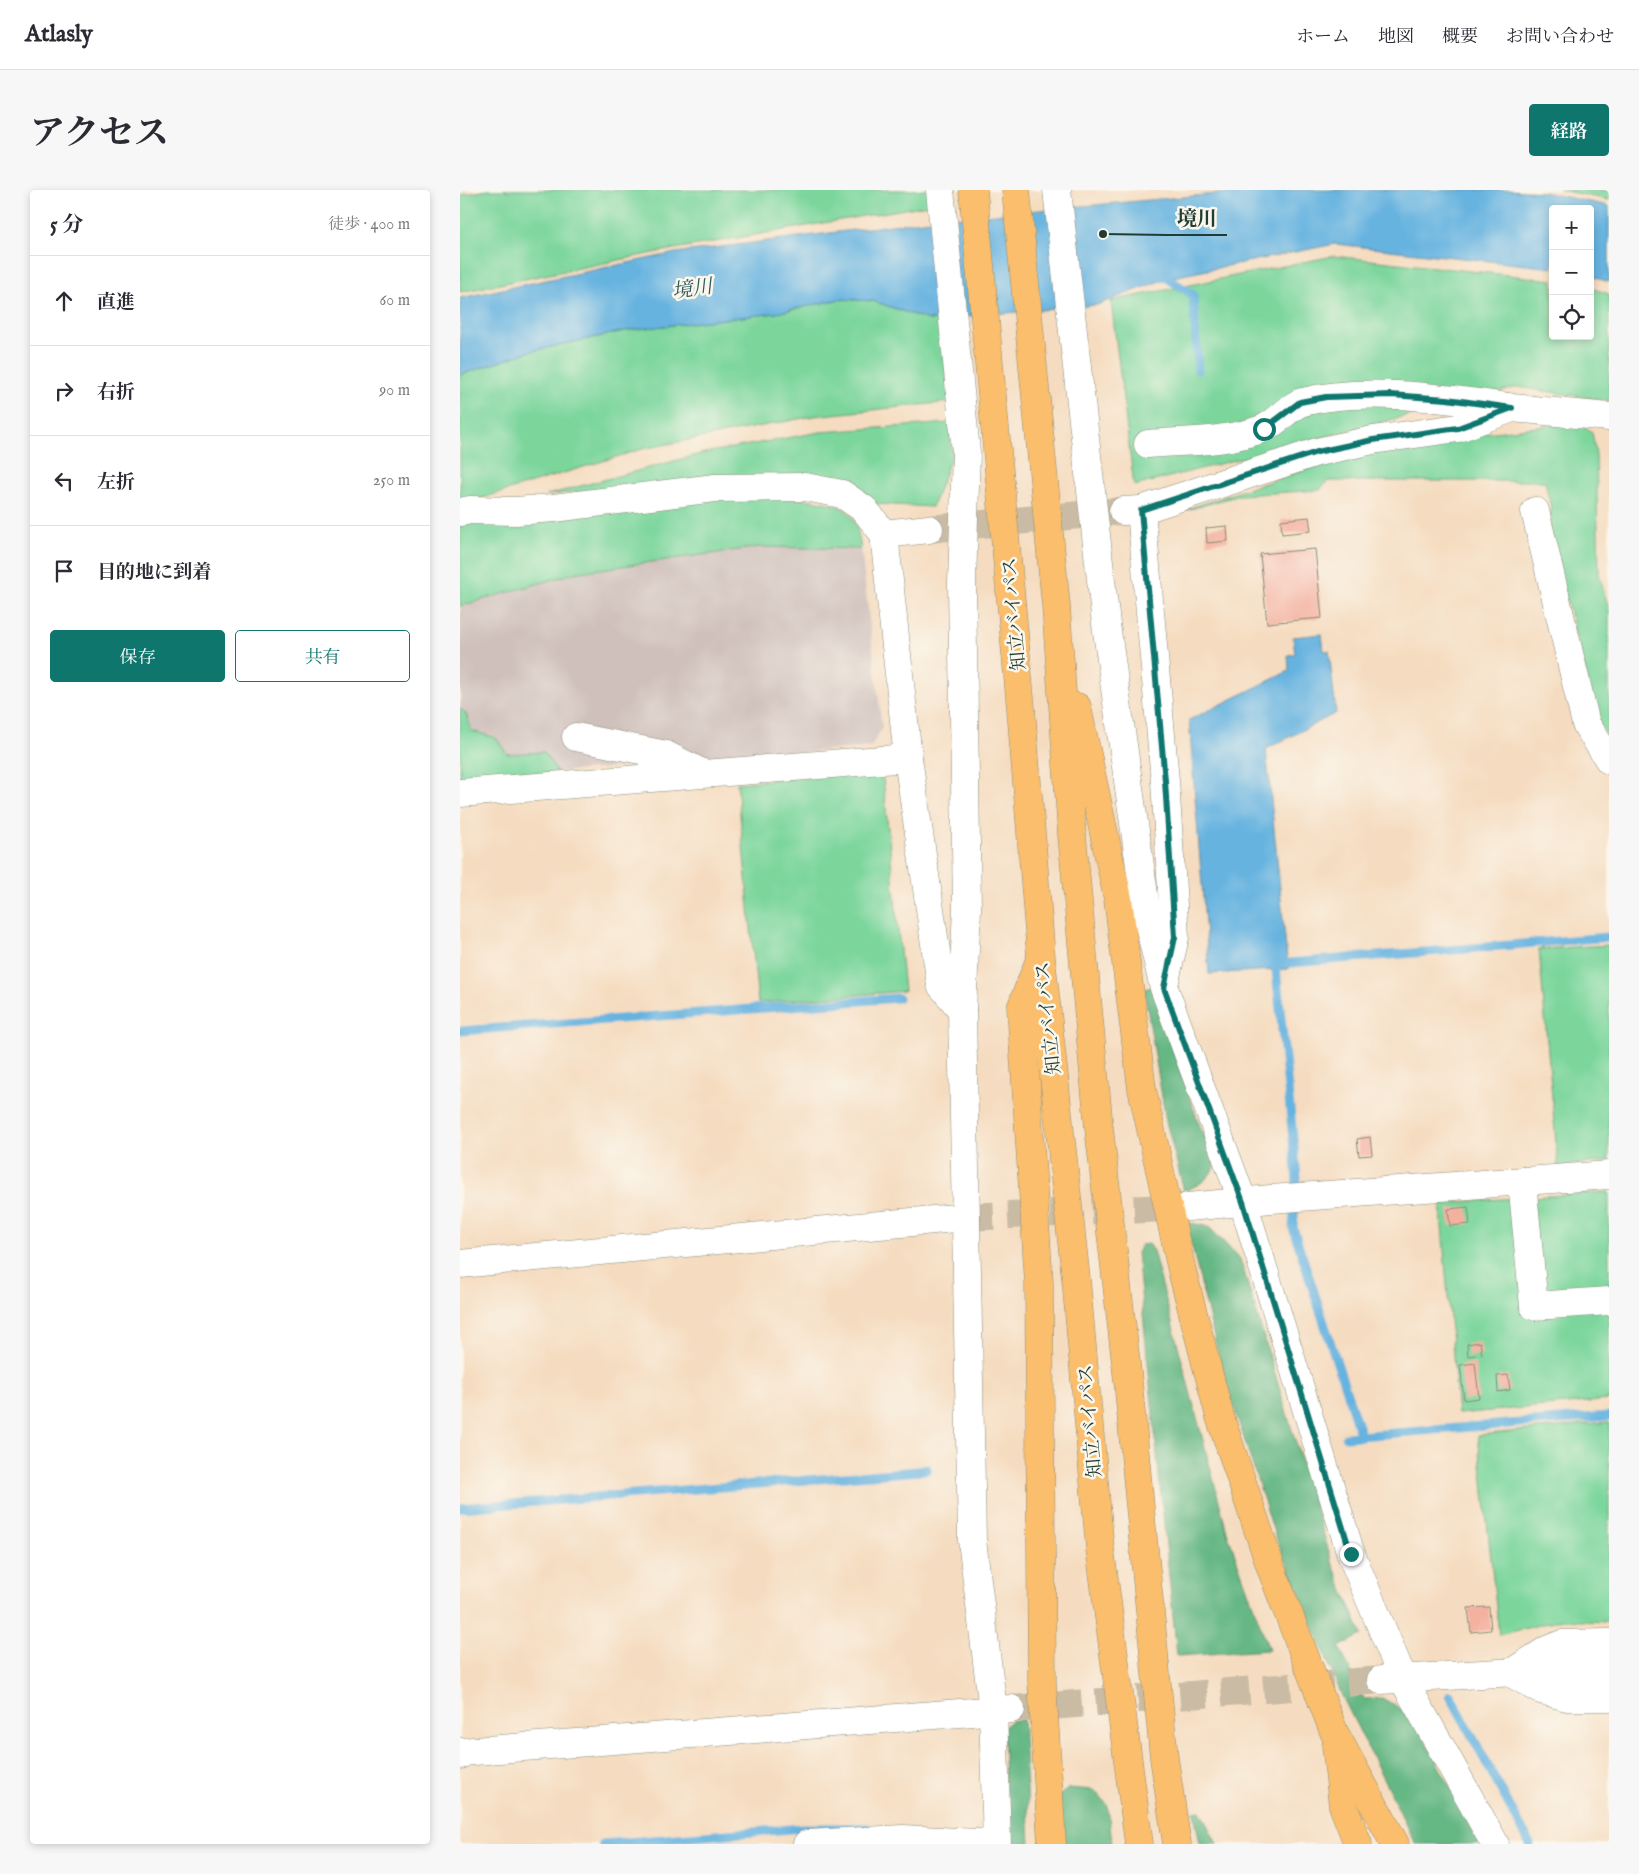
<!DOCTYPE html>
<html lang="ja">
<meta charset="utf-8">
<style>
:root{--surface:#fff;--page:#f7f7f7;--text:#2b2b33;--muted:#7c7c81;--line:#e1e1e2;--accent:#0f766e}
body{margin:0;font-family:"IM FELL English","Noto Serif JP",serif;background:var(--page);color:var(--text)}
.controls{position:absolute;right:15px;top:15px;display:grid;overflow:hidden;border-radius:5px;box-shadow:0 2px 8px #0003}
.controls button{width:45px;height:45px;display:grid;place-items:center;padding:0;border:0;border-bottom:1px solid var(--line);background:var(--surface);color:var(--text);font:25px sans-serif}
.stop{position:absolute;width:15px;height:15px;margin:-11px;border:4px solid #0f766e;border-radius:50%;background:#fff}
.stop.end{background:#0f766e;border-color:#fff;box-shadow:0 1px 5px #0008}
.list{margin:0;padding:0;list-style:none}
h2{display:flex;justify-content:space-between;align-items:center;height:65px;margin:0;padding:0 20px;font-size:21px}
h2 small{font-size:16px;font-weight:400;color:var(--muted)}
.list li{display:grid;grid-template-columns:32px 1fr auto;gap:15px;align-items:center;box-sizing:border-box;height:90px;padding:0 20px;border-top:1px solid var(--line)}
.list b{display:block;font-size:19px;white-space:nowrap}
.list em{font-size:16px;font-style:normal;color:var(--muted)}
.actions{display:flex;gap:10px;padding:15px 20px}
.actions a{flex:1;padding:11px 0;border:1px solid var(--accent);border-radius:5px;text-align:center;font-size:18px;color:var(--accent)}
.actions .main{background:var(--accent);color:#fff}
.icon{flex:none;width:28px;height:28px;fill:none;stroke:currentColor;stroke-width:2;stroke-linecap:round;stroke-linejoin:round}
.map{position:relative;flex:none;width:1149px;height:1654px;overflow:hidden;border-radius:5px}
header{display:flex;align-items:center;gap:30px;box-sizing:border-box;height:70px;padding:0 25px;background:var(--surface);border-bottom:1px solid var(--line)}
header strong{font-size:24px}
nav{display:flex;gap:28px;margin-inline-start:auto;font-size:18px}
.intro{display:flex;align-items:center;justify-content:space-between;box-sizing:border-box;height:120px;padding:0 30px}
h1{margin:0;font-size:35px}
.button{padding:12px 22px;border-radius:5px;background:var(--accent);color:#fff;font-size:18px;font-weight:700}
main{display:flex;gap:30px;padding:0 30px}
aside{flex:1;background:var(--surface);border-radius:5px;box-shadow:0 2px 8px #0003}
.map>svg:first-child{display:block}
.industrial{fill:#cfc0bb}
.green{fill:#7cd69c;stroke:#4e8a68}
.forest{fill:#65b784;stroke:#427a5c}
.water{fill:#66b3e0;stroke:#42788a}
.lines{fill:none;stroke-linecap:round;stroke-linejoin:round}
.stream{stroke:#66b3e0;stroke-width:9}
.building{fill:#f4b1a0}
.minor-tunnel{stroke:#cabca4;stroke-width:28;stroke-dasharray:28 14;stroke-linecap:butt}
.minor-casing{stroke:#8a8c7a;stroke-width:29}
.highway-casing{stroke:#8a8c7a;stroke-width:29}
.minor{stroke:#fff;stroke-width:28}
.highway{stroke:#fabe6d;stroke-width:28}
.route{stroke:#0f766e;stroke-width:6}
.labels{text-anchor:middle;stroke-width:5;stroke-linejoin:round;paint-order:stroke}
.street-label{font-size:19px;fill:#1f3d34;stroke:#fbf7ec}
.water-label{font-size:20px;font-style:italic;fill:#315a5f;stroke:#fbf7ec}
.leader{fill:none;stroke:#1f3d34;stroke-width:2}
.callout-dot{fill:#1f3d34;stroke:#fbf7ec;stroke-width:2}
.callout-label{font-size:20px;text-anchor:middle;font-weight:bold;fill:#1f3d34;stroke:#fbf7ec;stroke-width:5;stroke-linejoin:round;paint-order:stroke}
</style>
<header>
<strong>Atlasly</strong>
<nav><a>ホーム</a><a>地図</a><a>概要</a><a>お問い合わせ</a></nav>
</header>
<div class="intro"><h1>アクセス</h1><a class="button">経路</a></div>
<main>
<aside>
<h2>5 分<small>徒歩 · 400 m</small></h2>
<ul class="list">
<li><svg class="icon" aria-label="ahead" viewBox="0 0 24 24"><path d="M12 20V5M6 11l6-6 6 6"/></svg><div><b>直進</b></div><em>60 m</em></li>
<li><svg class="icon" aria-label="right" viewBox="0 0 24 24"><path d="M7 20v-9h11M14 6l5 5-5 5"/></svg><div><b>右折</b></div><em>90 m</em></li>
<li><svg class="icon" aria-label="left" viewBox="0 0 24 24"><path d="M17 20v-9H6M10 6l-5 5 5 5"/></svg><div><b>左折</b></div><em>250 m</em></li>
<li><svg class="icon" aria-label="arrive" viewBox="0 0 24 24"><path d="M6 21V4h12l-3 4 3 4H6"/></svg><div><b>目的地に到着</b></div></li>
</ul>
<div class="actions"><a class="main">保存</a><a>共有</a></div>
</aside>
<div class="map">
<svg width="1149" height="1654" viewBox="0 0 1149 1654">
<rect width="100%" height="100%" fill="#fbf7ec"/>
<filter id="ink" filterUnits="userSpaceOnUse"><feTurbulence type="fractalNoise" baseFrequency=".02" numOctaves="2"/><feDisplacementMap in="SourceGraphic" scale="10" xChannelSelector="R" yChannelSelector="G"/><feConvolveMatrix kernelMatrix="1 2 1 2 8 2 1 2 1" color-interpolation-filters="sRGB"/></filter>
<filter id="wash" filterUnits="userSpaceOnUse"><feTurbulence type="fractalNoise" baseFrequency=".0096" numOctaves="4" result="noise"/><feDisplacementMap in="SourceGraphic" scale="20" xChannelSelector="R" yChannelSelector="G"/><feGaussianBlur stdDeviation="1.12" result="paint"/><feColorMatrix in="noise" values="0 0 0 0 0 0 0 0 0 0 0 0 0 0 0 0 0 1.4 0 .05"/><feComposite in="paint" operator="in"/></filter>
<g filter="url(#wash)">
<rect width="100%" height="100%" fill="#f5dcc0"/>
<path class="industrial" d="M 300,357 L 401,359 L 422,538 L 411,557 L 97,582 L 84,562 L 47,564 L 36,548 L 12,541 L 6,524 L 0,518 L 0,416 L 119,382 Z"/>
<g class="green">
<path d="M 28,0 L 472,0 L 473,14 L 214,59 L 0,102 L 0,5 Z"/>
<path d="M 1099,0 L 1149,0 L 1149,10 Z"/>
<path d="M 873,66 L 1093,90 L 1093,146 L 1130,146 L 1130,98 L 1149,104 L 1149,211 L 1058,197 L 674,296 L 651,111 Z"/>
<path d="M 380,109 L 413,111 L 469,130 L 482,130 L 489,212 L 354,226 L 182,259 L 0,315 L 0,185 L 68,162 L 169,140 L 316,123 Z"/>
<path d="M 1118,232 L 1132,242 L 1136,264 L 1139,384 L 1149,420 L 1149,548 L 1139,533 L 1090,347 L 1091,318 L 1085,291 L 867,291 L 860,300 L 780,305 L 709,325 L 917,256 Z"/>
<path d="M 490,233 L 492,265 L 472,317 L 415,314 L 396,297 L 375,287 L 276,287 L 87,305 L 244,263 L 360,242 Z"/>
<path d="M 262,307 C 290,308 368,304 388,322 C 397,330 399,348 401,359 L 300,357 L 119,382 L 0,416 L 0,335 Z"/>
<path d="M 0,518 L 6,524 L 12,541 L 36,548 L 47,564 L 84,562 L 97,582 L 0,590 Z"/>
<path d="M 408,582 L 423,588 L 444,801 L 298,813 L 277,593 Z"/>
<path d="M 1149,755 L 1149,971 L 1098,976 L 1079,759 Z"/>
<path d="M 1149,1002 L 1149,1210 L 998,1224 L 980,1013 Z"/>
<path d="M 1149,1232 L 1149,1432 L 1099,1430 L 1039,1445 L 1018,1245 Z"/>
</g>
<g class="forest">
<path d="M 692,797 C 708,844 723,893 741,939 C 745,948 755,961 755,971 C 754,987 738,996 724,1001 L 706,931 L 684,799 Z"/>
<path d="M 726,1032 L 749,1037 L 780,1069 L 873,1375 L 902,1445 L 879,1457 L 904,1509 L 922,1508 L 952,1525 L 1020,1654 L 956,1654 L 883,1508 L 815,1345 L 762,1180 Z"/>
<path d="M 688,1054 L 693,1061 L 768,1345 L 809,1460 L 717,1466 L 677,1063 L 681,1055 Z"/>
<path d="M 563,1529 L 570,1654 L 547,1654 L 543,1537 L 551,1531 Z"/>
<path d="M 609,1598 L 634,1600 L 648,1616 L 652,1654 L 602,1654 L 596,1608 Z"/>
<path d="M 740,1621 L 757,1654 L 740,1654 L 734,1622 Z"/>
</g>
<g class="water">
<path d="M 799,0 L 1045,0 L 1083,2 L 1149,16 L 1149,92 L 1130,86 L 1130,19 L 1093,19 L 1093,78 L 875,54 L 708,88 L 637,115 L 469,130 L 413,111 L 380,109 L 316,123 L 169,140 L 68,162 L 0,185 L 0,108 L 215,63 L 470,30 Z"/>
<path d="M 862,444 L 864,461 L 869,461 L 876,523 L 806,559 L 828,779 L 749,784 L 729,530 L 829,481 L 828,465 L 835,464 L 833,447 Z"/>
</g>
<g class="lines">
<g class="stream">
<path d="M 700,83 L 733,105 L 738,180"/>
<path d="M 815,769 L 837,988 L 833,1038 L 901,1246"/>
<path d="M 818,774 L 1149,747"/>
<path d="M 0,841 L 438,808"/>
<path d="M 886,1247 L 1149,1226"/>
<path d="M 0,1318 L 459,1281 L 467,1279"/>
<path d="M 990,1505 L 1070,1654"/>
<path d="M 143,1654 L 343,1638 L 407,1638"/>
</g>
</g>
<g id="blocks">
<g class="building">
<path d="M 849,327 L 851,341 L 822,344 L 821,330 Z"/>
<path d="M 767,336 L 768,351 L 747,353 L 746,338 Z"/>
<path d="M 855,359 L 862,428 L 807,433 L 800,364 Z"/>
<path d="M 910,947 L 912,965 L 899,966 L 897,949 Z"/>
<path d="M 1008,1017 L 1010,1034 L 990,1036 L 988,1019 Z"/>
<path d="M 1020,1152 L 1022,1164 L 1008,1166 L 1007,1154 Z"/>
<path d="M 1015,1173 L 1019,1208 L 1004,1210 L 1000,1175 Z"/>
<path d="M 1048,1185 L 1050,1200 L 1038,1202 L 1037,1186 Z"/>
<path d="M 1029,1417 L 1031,1440 L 1011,1442 L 1008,1418 Z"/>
</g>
</g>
</g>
<g filter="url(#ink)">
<use href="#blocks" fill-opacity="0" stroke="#8a8c7a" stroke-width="1"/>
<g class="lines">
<g class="minor-tunnel">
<path d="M 469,339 L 663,321"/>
<path d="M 506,1027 L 728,1017"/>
<path d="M 552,1519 L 921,1490"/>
</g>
<g class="minor-casing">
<g id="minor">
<path d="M 480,0 L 506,262 L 502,395 L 507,719 L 502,820 L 512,1350 L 533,1520 L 537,1654"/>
<path d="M 597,0 L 646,434 L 687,726 L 704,798 L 783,1012 L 891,1364 L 943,1489 L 1035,1654"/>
<path d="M 688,254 C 725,251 767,252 802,239 C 816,234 830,215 843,212 C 903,196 987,209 1048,217"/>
<path d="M 681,320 L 705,591 L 715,747 L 705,791"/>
<path d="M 663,321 L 681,320 L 857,262 L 913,250 L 998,238 L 1052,218 L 1149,227"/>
<path d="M 1075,321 L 1126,534 L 1149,570"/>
<path d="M 0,322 L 10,320 L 56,321 L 94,318 L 255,298 L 345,297 L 382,304 L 404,319 L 424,344 L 448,568 L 481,795 L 502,820"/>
<path d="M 424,344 L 469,339"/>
<path d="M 116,547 L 206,565 L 242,583"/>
<path d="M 0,603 L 448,568"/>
<path d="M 1062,991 L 1074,1116 L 1149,1111"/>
<path d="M 728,1017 L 811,1009 L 1149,985"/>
<path d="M 0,1074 L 506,1027"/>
<path d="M 1149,1453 L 1102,1454 L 1087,1460 L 1051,1483 L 1081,1500 L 1107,1507 L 1149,1507"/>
<path d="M 921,1490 L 1105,1479 L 1149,1480"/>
<path d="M 0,1565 L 1,1562 L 551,1519"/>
<path d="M 347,1654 L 443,1649 L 536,1654"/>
</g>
</g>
<g class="highway-casing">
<g id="highway">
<path d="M 513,0 L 561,519 L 581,767 L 616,1089 L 640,1359 L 679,1654"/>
<path d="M 556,0 L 596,416 L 612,645 L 639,938 L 668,1191 L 704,1568 L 717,1654"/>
<path d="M 617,517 L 658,709 L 682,899 L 722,1081 L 760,1227 L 812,1381 L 874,1542 L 935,1654"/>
<path d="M 579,772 L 561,818 L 579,1093 L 582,1493 L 592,1654"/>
<path d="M 876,1556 L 883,1616 L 898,1654"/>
</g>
</g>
<use href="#minor" class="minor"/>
<use href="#highway" class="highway"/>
</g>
</g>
<g class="lines" filter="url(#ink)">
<path class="route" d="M 804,239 L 840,212 L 866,207 L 931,205 L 987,209 L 1052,218 L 998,238 L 913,250 L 857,262 L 681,320 L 705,591 L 715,747 L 704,798 L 783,1012 L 891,1364"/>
</g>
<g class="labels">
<g class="street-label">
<text transform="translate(553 424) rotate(-95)" y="7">知立バイパス</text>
<text transform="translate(587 828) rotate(-96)" y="7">知立バイパス</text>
<text transform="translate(629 1231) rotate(-95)" y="7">知立バイパス</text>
</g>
<g class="water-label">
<text transform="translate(232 98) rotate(-8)" y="7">境川</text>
</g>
</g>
<path class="leader" d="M643 44L707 45H767"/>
<circle class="callout-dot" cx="643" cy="44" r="5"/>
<g class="callout-label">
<text x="737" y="35">境川</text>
</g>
</svg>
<div class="controls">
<button>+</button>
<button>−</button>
<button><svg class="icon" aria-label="locate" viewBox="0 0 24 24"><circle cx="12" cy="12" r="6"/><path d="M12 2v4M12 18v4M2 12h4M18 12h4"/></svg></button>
</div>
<div class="stop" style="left:804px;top:239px"></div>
<div class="stop end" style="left:891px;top:1364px"></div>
</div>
</main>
